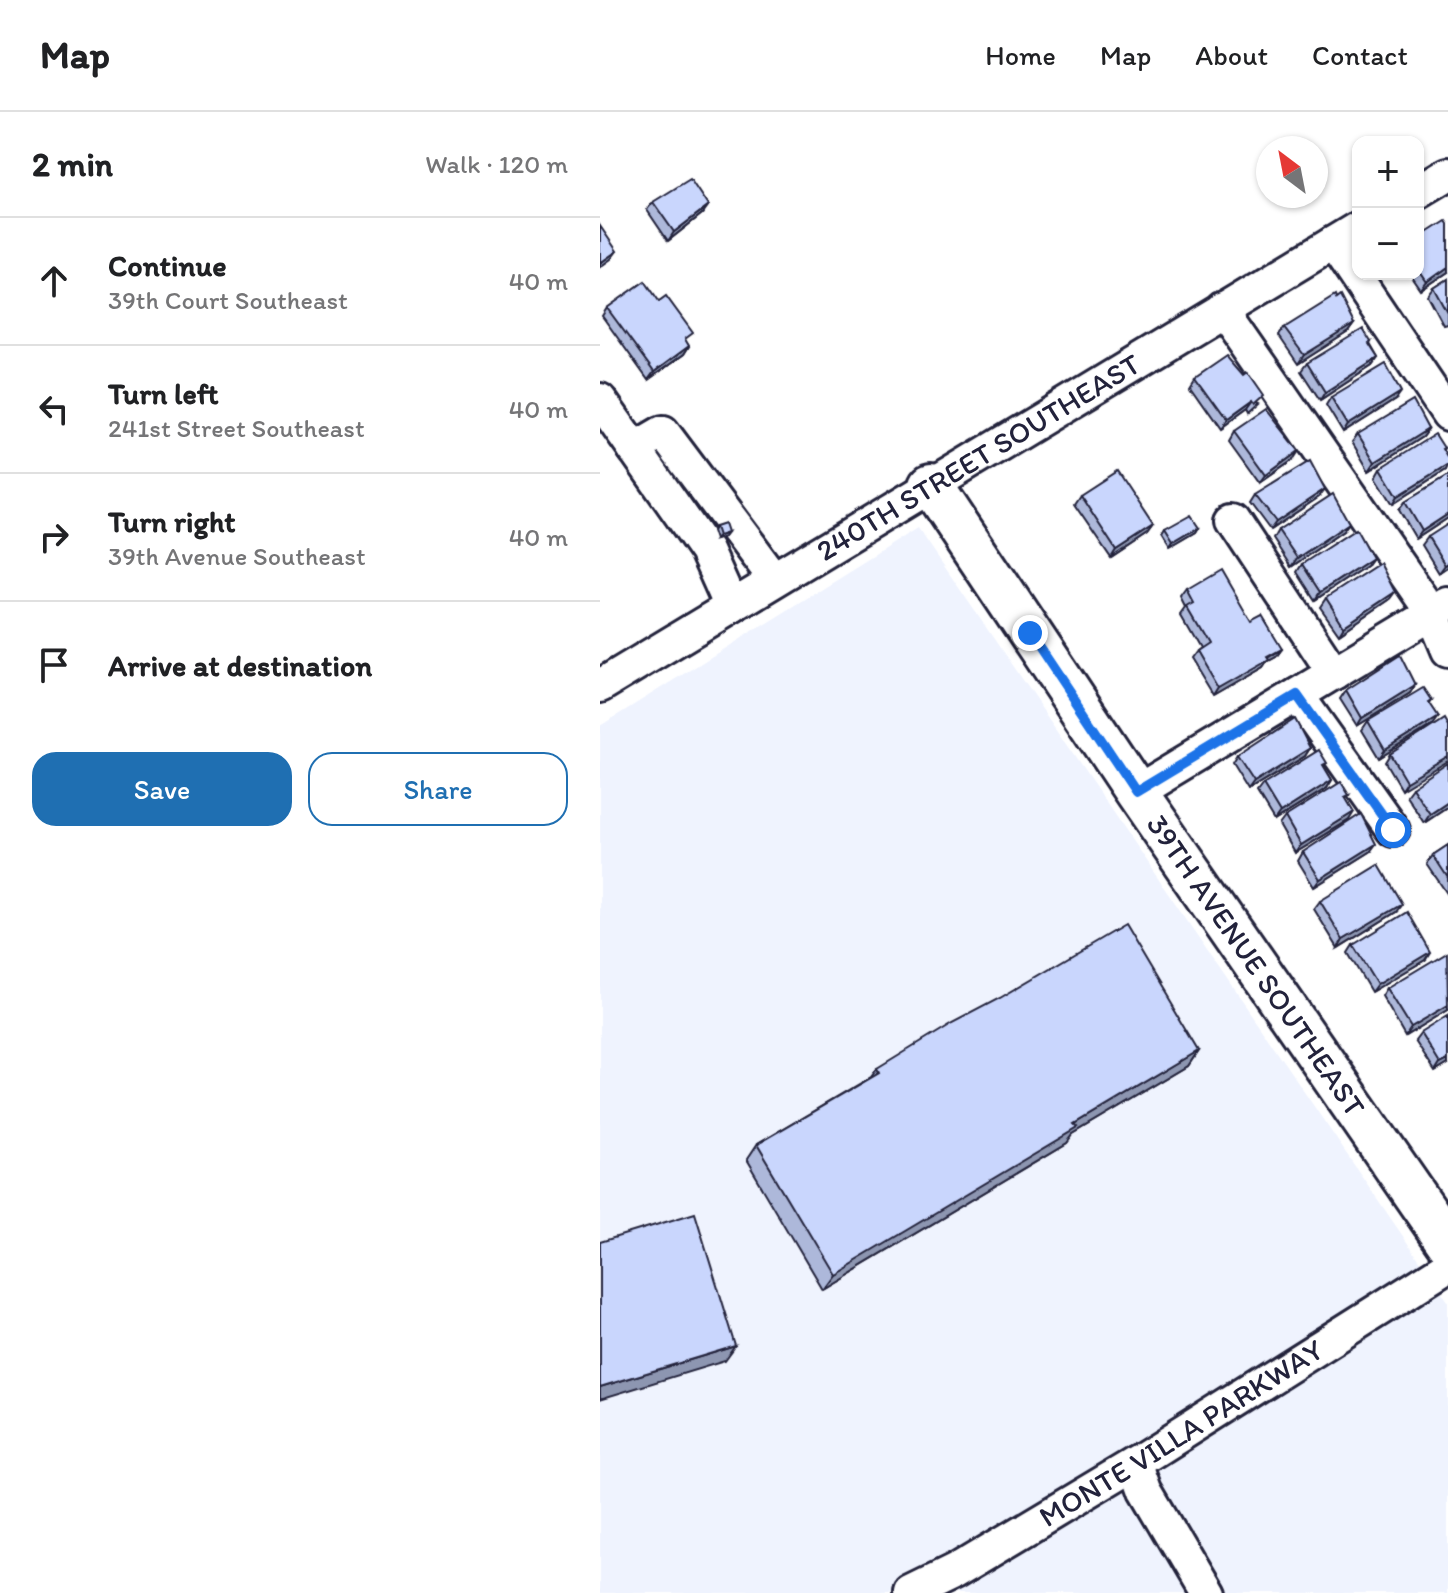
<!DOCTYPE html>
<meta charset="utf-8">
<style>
:root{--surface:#fff;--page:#f6f6f6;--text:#202124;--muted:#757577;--line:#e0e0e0;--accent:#1f6fb2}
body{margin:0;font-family:Itim,sans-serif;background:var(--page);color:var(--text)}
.controls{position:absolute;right:24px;top:24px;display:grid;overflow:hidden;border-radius:16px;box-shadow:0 2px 6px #0004}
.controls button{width:72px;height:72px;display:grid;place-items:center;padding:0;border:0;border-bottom:2px solid var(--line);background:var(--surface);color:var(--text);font:40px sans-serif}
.compass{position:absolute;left:656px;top:24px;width:72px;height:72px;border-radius:50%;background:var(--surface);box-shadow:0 2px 6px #0004;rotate:328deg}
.stop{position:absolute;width:24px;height:24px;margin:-18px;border:6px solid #1a73e8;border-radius:50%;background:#fff}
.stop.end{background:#1a73e8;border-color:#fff;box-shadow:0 2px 8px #0008}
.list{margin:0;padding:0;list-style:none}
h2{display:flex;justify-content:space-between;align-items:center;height:104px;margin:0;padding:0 32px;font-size:34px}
h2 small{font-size:26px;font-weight:400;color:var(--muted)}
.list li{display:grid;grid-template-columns:52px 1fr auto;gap:24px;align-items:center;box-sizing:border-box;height:128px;padding:0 32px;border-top:2px solid var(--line)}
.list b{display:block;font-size:30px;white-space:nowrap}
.list p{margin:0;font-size:26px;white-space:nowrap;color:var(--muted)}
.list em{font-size:26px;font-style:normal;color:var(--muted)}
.actions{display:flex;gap:16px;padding:24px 32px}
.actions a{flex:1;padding:18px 0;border:2px solid var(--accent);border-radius:24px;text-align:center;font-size:28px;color:var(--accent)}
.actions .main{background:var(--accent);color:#fff}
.icon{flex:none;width:44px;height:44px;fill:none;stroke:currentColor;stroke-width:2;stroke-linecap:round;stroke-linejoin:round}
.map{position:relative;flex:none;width:848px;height:1481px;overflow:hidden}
header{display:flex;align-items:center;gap:48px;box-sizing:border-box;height:112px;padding:0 40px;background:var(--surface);border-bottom:2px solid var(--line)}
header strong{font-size:38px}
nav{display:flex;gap:44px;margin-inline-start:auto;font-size:28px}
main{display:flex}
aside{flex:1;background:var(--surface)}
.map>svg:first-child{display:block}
.built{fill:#eff3fe}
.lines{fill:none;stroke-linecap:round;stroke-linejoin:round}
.minor-casing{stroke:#22223b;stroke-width:38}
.major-casing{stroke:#22223b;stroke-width:48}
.minor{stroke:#fff;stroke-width:32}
.major{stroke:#fff;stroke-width:42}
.wall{fill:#adb8da;stroke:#22223b;stroke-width:2}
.shaded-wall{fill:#8d96b1;stroke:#22223b;stroke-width:2}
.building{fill:#c9d6fd;stroke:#22223b;stroke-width:2}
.route{stroke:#1a73e8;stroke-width:10}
.labels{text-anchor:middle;stroke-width:6;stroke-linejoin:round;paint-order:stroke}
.street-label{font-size:30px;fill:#22223b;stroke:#fff}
</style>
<header>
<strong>Map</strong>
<nav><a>Home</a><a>Map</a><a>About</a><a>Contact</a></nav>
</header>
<main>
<aside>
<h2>2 min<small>Walk · 120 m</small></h2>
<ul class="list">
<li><svg class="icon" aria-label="ahead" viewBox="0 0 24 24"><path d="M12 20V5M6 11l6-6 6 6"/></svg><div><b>Continue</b><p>39th Court Southeast</p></div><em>40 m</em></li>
<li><svg class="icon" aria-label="left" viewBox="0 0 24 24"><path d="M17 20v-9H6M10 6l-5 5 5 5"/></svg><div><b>Turn left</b><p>241st Street Southeast</p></div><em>40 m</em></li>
<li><svg class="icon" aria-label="right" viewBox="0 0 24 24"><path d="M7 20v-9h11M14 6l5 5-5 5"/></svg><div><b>Turn right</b><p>39th Avenue Southeast</p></div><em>40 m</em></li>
<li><svg class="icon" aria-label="arrive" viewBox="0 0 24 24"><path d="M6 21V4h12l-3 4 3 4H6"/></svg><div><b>Arrive at destination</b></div></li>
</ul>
<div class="actions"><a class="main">Save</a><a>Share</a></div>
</aside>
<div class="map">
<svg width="848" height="1481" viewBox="0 0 848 1481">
<rect width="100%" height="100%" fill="#fff"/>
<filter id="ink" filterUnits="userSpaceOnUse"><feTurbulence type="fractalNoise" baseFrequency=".0125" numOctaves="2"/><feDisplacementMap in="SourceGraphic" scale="16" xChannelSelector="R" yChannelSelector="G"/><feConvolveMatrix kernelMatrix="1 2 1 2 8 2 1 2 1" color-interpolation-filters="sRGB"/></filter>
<g filter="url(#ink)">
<path class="built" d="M 318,416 L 848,1190 L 848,1481 L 0,1481 L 0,614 Z"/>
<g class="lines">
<g class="minor-casing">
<g id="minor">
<path d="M 818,80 L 848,62"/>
<path d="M 733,131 L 848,302"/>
<path d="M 622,197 L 833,502 L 848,538"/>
<path d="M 0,288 L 106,439 L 131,495"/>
<path d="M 34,337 L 63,320 L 174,468"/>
<path d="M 633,408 L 734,561"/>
<path id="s1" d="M 0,574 L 758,116"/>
<path d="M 697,583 L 793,718"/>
<path d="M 536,680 L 848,492"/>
<path d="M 536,1351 L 546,1379 L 606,1481"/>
<path id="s2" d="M 311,1481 L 354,1460 L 536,1351 L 848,1154"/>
</g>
</g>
<g class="major-casing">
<g id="major">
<path id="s3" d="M 331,373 L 536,680 L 848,1131"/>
</g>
</g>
<use href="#minor" class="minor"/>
<use href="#major" class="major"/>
</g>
<g class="wall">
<path d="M 53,90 L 102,102 L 68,129 L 47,98 Z"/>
<path d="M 818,127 L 848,160 L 821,178 L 810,162 L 818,162 Z"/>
<path d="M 848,167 L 848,213 L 844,214 L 828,184 L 834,176 Z"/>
<path d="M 7,196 L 86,230 L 89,234 L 84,242 L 48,268 L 2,204 Z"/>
<path d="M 754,212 L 748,220 L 698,252 L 679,224 L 684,216 Z"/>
<path d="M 771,230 L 770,232 L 778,246 L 772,254 L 720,288 L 701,259 L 707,251 Z"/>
<path d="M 595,265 L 658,292 L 647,302 L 645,298 L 620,316 L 590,273 Z"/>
<path d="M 731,285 L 795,288 L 743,321 L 726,293 Z"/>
<path d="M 828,317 L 822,325 L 769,359 L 752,330 L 758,322 Z"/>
<path d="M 634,319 L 693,348 L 660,371 L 629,328 Z"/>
<path d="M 844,336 L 843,338 L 845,359 L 793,392 L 776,365 L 781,356 Z"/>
<path d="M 848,364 L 848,406 L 816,427 L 799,398 L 805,390 Z"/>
<path d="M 480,383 L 553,414 L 547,422 L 511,446 L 474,392 Z"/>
<path d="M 655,383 L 719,385 L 670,418 L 650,391 Z"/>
<path d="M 115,415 L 127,421 L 124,425 L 115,428 L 112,419 Z"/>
<path d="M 600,416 L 597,421 L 570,437 L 562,424 L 565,419 Z"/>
<path d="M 678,418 L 743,419 L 691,455 L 673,427 Z"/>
<path d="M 828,425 L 848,455 L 839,461 L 822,433 Z"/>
<path d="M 702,452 L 766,454 L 715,488 L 697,460 Z"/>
<path d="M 587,478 L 651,510 L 682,537 L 676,545 L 667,550 L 663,556 L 613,585 L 590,547 L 596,539 L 600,536 L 581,503 L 586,496 L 581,486 Z"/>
<path d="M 726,486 L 789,488 L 739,522 L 720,495 Z"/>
<path d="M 815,573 L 810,581 L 757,614 L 740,587 L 746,578 Z"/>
<path d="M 831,588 L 829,591 L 832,613 L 779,646 L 762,618 L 768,609 Z"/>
<path d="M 848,614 L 801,677 L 785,650 L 790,642 Z"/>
<path d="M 710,636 L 705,644 L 648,679 L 632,653 L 637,645 Z"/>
<path d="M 724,655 L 732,668 L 727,676 L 674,709 L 657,681 L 663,673 Z"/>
<path d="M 812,675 L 848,695 L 824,711 L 806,683 Z"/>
<path d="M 749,683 L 746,687 L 749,708 L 695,741 L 679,713 L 685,705 Z"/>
<path d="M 848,733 L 848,783 L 827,752 L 833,743 Z"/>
<path d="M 703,740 L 770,740 L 714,775 L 698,749 Z"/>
<path d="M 720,789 L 796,800 L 738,836 L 714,797 Z"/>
<path d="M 753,833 L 825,848 L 771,880 L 748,841 Z"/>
<path d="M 787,876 L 848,898 L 805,924 L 782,884 Z"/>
<path d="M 821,921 L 848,952 L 835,960 L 815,929 Z"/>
<path d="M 599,939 L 589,954 L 473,1023 L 467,1031 L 222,1177 L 146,1048 L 156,1033 L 271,965 L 277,957 Z"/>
</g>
<g class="shaded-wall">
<path d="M 108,94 L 102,102 L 68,129 L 74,120 Z"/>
<path d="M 17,139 L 11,147 L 0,155 L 0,151 Z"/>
<path d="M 848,155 L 848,160 L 821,178 L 827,170 Z"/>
<path d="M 754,212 L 748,220 L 698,252 L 704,243 Z"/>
<path d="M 89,234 L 84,242 L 48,268 L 54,260 Z"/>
<path d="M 778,246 L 772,254 L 720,288 L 725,280 Z"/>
<path d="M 801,280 L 795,288 L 743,321 L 748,313 Z"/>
<path d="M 651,290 L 645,298 L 620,316 L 626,308 Z"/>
<path d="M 828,317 L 822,325 L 769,359 L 775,350 Z"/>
<path d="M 699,339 L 693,348 L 660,371 L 666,363 Z"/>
<path d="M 848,353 L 845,359 L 793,392 L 798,384 Z"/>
<path d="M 725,377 L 719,385 L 670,418 L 676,410 Z"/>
<path d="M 848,402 L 848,406 L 816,427 L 822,419 Z"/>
<path d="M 749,411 L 743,419 L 691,455 L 697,446 Z"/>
<path d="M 553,414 L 547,422 L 511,446 L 516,438 Z"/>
<path d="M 600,416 L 597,421 L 570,437 L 573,432 Z"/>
<path d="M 127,421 L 124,425 L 115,428 L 118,424 Z"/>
<path d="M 772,446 L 766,454 L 715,488 L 720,480 Z"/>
<path d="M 848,451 L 848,455 L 839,461 L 845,453 Z"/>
<path d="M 795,480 L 789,488 L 739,522 L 744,514 Z"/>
<path d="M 682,537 L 676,545 L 667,550 L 663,556 L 613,585 L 618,577 Z"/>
<path d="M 815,573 L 810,581 L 757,614 L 762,606 Z"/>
<path d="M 838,605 L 832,613 L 779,646 L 785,638 Z"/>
<path d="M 710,636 L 705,644 L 648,679 L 654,671 Z"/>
<path d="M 848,644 L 848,649 L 801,677 L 806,669 Z"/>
<path d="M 732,668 L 727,676 L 674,709 L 680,701 Z"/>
<path d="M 848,690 L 848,695 L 824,711 L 830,702 Z"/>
<path d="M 754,700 L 749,708 L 695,741 L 701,733 Z"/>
<path d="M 776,732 L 770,740 L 714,775 L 720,767 Z"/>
<path d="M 802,792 L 796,800 L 738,836 L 743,827 Z"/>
<path d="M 830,840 L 825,848 L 771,880 L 777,872 Z"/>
<path d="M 848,893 L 848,898 L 805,924 L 811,915 Z"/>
<path d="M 599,939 L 589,954 L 473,1023 L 467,1031 L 222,1177 L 233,1162 L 475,1013 Z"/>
<path d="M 848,948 L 848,952 L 835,960 L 840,952 Z"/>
<path d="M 136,1234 L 125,1249 L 0,1287 L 0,1275 Z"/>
</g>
<g class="building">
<path d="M 90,67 L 108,94 L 74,120 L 53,90 Z"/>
<path d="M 846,109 L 848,112 L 848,155 L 827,170 L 818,157 L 818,127 Z"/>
<path d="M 0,114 L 17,139 L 0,151 Z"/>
<path d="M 848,167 L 848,202 L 834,176 Z"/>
<path d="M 45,169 L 59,189 L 66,184 L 93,221 L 85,227 L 89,234 L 54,260 L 7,196 Z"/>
<path d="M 735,184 L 736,187 L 740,184 L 754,212 L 704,243 L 684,216 Z"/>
<path d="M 763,217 L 771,230 L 769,232 L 778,246 L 725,280 L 707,251 Z"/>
<path d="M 627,243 L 644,263 L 648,260 L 664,283 L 653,293 L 651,290 L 626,308 L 595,265 Z"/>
<path d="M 786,252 L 801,280 L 748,313 L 731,285 Z"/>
<path d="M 813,289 L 828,317 L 775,350 L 758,322 Z"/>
<path d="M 666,297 L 699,339 L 666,363 L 634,319 Z"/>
<path d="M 835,322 L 844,336 L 842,337 L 848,347 L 848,353 L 798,384 L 781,356 Z"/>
<path d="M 710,349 L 725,377 L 676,410 L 655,383 Z"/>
<path d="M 517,359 L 553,414 L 516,438 L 480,383 Z"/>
<path d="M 848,364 L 848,402 L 822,419 L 805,390 Z"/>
<path d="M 733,382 L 749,411 L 697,446 L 678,418 Z"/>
<path d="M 592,404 L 600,416 L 573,432 L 565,419 Z"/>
<path d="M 124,412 L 127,421 L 118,424 L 115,415 Z"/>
<path d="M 848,412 L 848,451 L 845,453 L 828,425 Z"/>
<path d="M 756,417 L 772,446 L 720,480 L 702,452 Z"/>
<path d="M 780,451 L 795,480 L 744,514 L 726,486 Z"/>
<path d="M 621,458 L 651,510 L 662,504 L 682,537 L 667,545 L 669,548 L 618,577 L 596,539 L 608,531 L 587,495 L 594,491 L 587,478 Z"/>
<path d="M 800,543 L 815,573 L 762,606 L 746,578 Z"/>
<path d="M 823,576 L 831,588 L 828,590 L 838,605 L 785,638 L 768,609 Z"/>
<path d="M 695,607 L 710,636 L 654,671 L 637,645 Z"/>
<path d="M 844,607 L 848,614 L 848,644 L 806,669 L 790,642 Z"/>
<path d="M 719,638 L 727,651 L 723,653 L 732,668 L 680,701 L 663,673 Z"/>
<path d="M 848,651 L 848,690 L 830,702 L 812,675 Z"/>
<path d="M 741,670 L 749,683 L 745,685 L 754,700 L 701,733 L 685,705 Z"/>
<path d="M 761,702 L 776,732 L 720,767 L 703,740 Z"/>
<path d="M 848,733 L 848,766 L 833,743 Z"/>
<path d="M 779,753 L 802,792 L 743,827 L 720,789 Z"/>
<path d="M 807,800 L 830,840 L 777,872 L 753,833 Z"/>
<path d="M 524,813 L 599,939 L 475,1013 L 478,1016 L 233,1162 L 156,1033 L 279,961 L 277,957 L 352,911 L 400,886 Z"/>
<path d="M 847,840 L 848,893 L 811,915 L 787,876 Z"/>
<path d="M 848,904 L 848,948 L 840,952 L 821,921 Z"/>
<path d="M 95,1101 L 136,1234 L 0,1275 L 0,1130 Z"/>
</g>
</g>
<g class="lines" filter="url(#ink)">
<path class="route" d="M 430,521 L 536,680 L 697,583 L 793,718"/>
</g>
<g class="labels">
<g class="street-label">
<text dy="10" stroke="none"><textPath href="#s1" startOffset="442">240TH STREET SOUTHEAST</textPath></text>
<text dy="10" stroke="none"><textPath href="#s3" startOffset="580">39TH AVENUE SOUTHEAST</textPath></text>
<text dy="10" stroke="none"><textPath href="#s2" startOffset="314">MONTE VILLA PARKWAY</textPath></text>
</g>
</g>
</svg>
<div class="controls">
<button>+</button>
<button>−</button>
</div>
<svg class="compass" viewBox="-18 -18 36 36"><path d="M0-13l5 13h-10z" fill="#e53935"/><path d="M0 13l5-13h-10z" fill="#757577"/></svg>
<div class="stop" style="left:793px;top:718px"></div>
<div class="stop end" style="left:430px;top:521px"></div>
</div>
</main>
